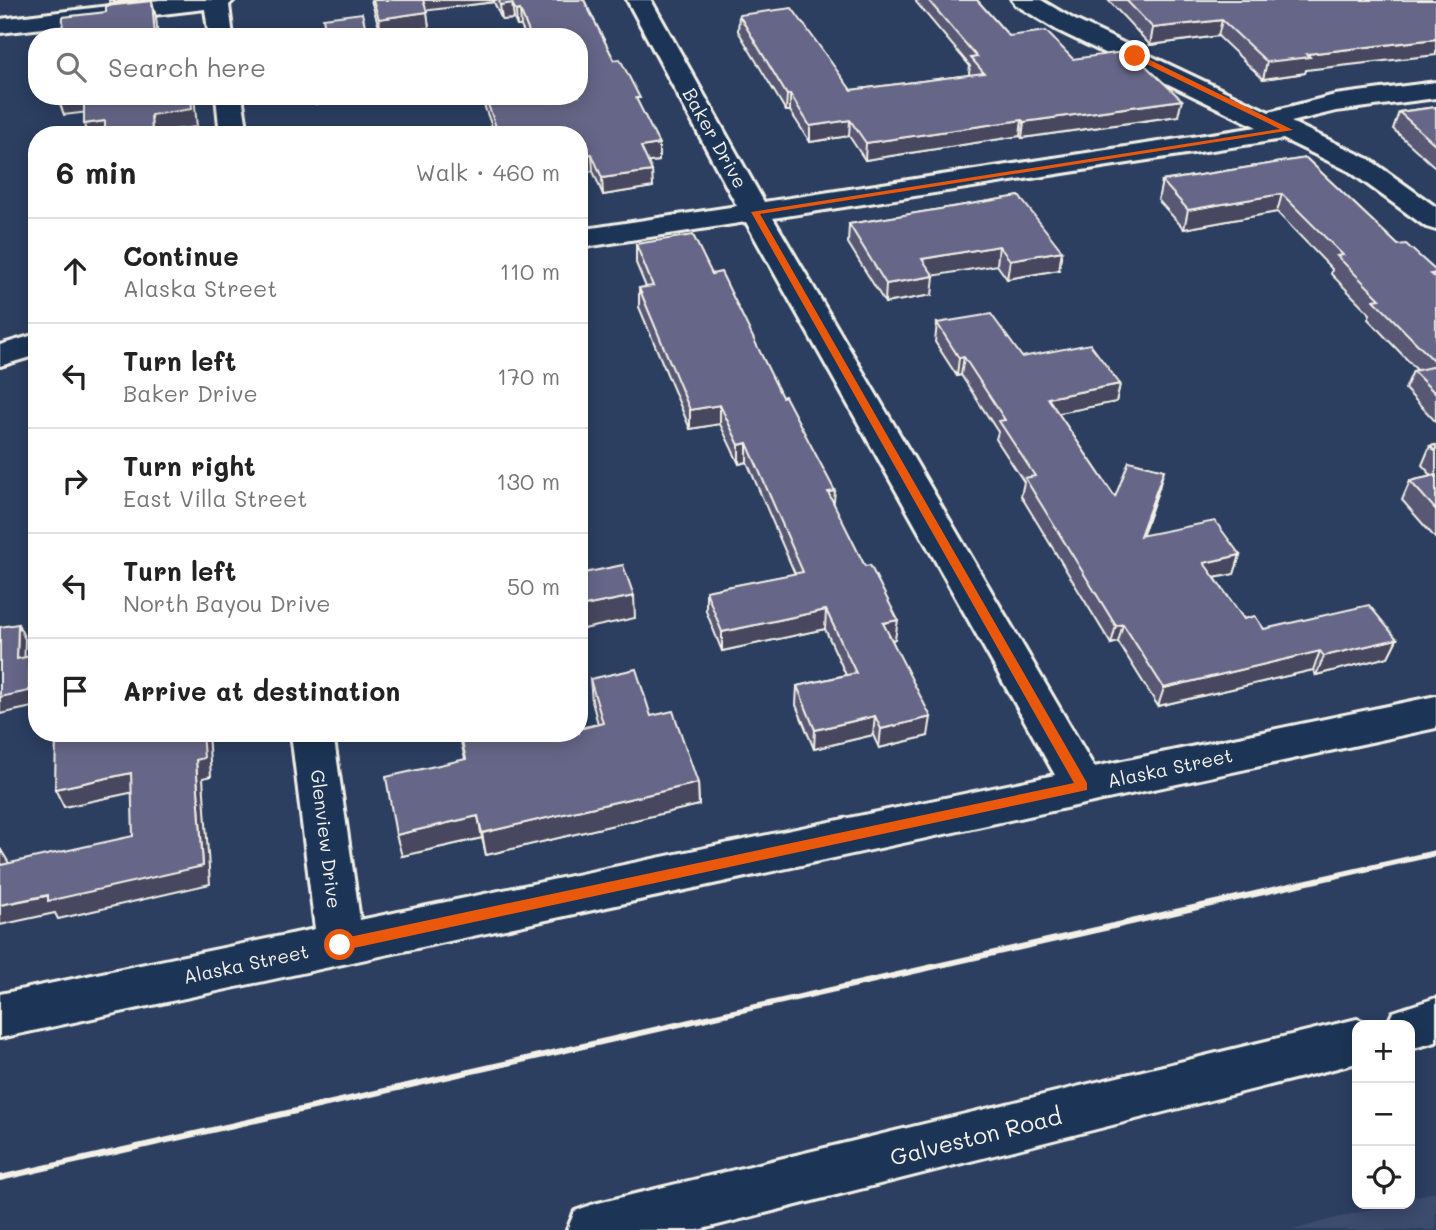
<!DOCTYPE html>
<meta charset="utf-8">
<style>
:root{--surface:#fff;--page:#f2f2f2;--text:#222;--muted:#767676;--line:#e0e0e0}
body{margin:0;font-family:Mali,sans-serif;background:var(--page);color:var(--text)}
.controls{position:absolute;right:21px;bottom:21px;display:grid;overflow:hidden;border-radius:14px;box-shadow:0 4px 18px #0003}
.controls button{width:63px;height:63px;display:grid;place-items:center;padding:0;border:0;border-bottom:2px solid var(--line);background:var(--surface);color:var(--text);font:35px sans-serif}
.stop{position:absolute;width:21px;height:21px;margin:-16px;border:5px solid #ea580c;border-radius:50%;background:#fff}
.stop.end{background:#ea580c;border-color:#fff;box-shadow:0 2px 7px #0008}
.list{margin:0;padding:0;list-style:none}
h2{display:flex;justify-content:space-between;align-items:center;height:91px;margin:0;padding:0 28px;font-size:30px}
h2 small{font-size:23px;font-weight:400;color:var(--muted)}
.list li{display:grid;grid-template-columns:46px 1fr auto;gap:21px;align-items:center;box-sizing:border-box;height:105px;padding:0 28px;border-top:2px solid var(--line)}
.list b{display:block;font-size:26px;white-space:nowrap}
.list p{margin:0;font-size:23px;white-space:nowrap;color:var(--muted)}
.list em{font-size:23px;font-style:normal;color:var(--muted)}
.icon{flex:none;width:38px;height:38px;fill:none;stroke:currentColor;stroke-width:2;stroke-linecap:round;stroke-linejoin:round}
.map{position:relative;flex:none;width:1436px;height:1230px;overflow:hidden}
.search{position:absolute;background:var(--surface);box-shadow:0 4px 18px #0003;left:28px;top:28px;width:560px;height:77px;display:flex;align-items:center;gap:18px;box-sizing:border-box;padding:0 24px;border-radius:28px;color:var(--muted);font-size:26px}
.panel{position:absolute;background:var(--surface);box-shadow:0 4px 18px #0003;left:28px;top:126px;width:560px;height:616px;border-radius:28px}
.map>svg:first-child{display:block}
.built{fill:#3d4b6d}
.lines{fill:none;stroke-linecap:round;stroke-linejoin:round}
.minor-casing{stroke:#f4f1e8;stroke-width:6}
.major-casing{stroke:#f4f1e8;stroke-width:6}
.minor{fill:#1d3557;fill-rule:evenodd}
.major{fill:#1d3557;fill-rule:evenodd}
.rail{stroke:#f4f1e8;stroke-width:6}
.wall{fill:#585875;stroke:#f4f1e8;stroke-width:2}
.shaded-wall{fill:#47475f;stroke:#f4f1e8;stroke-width:2}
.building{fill:#668;stroke:#f4f1e8;stroke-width:2}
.route{fill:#ea580c}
.labels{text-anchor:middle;stroke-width:7;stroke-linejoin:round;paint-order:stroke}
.street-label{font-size:19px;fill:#f4f1e8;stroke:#1d3557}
.near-street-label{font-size:23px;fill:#f4f1e8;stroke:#1d3557}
</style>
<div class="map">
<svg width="1436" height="1230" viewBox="0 0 1436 1230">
<rect width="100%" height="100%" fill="#2c3f61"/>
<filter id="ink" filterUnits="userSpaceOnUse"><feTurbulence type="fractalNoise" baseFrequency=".0143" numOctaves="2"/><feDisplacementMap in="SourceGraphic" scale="14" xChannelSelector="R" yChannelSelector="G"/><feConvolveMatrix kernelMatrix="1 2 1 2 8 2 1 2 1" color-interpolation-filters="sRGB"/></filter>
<g filter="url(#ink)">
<path class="built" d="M 1436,1191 L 1436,1230 L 1292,1230 L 1389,1204 L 1410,1204 L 1410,1198 Z"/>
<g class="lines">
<g class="minor-casing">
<g id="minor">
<path d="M 160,0 L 234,0 L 229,5 L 233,37 L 209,37 L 205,9 L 0,33 L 0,19 Z"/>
<path d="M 627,0 L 651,0 L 764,202 L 1257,127 L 1057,30 L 1016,5 L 1012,0 L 1041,0 L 1075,20 L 1269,112 L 1335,95 L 1436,82 L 1436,98 L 1336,111 L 1291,122 L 1369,159 L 1436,207 L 1436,230 L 1426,227 L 1349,171 L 1283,139 L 773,218 L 1094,767 L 1436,696 L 1436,728 L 0,1038 L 0,994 L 315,929 L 291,733 L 333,733 L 360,920 L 1055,775 L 746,222 L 579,248 L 579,230 L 737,206 Z"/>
<path d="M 216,96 L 242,96 L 248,135 L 220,135 Z"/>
<path d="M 37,334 L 37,355 L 0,366 L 0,345 Z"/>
</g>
</g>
<g class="major-casing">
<g id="major">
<path d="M 1436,998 L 1436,1042 L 1410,1049 L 1410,1025 L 1387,1025 L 1393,1012 Z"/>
<path d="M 1357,1019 L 1374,1025 L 1357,1025 L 1357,1063 L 698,1230 L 567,1230 L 575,1211 L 594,1204 Z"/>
</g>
</g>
<use href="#minor" class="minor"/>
<use href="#major" class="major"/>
<path class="rail" d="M 0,1178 L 1436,853"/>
</g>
<g class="wall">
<path d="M 371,0 L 584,0 L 614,60 L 640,107 L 659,161 L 648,162 L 653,187 L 603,195 L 593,171 L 584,172 L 581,166 L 579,166 L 579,135 L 495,135 L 484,105 L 483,96 L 579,96 L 579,37 L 526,37 L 521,26 L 517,26 L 514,19 L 502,20 L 494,2 L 426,10 L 429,28 L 381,34 Z"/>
<path d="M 916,0 L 977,0 L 1009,36 L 1073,59 L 1178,116 L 1022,138 L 1020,136 L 865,160 L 849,136 L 810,142 L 790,111 L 786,111 L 738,31 L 739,15 L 851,90 L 970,75 L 969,73 L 970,66 L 916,2 Z"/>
<path d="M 1108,0 L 1436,0 L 1306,70 L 1305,73 L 1263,79 L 1218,36 L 1150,45 Z"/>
<path d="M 1436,107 L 1436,168 L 1393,129 L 1399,112 Z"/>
<path d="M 1306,158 L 1398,245 L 1436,278 L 1436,422 L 1405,389 L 1413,371 L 1417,370 L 1368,319 L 1370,314 L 1331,274 L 1332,269 L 1277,212 L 1184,229 L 1158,200 L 1162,181 Z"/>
<path d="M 1019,196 L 1059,270 L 1007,279 L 997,265 L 933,275 L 932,295 L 885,303 L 848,243 L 849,224 Z"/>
<path d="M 636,244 L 712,274 L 834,505 L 895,639 L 892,640 L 928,736 L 879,748 L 873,735 L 814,749 L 796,705 L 797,686 L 846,675 L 825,629 L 722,651 L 706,611 L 706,591 L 795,574 L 747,462 L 739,464 L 720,424 L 690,429 L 639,307 L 639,288 L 646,287 L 636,263 Z"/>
<path d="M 937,323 L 1022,357 L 1120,384 L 1116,402 L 1058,413 L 1115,497 L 1159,488 L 1142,536 L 1240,555 L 1234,574 L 1215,578 L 1244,619 L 1264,629 L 1397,639 L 1388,657 L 1316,675 L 1313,670 L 1158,706 L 1118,642 L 1111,644 L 1021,496 L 1024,482 L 996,439 L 998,432 L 961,375 L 957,376 L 935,342 Z"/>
<path d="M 1436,445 L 1436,539 L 1402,500 L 1410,481 L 1432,476 L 1422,465 L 1430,446 Z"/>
<path d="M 590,679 L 651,716 L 698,783 L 699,805 L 486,855 L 482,838 L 402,856 L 465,759 L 459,733 L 535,733 L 536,738 L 598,724 L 592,701 Z"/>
</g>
<g class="shaded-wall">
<path d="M 109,0 L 138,0 L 110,3 Z"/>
<path d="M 422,0 L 494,0 L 494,2 L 423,11 Z"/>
<path d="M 152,1 L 156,17 L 158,37 L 155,37 Z"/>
<path d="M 512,3 L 514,19 L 502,20 L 500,5 Z"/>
<path d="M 520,10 L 521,26 L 517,26 L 516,11 Z"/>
<path d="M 427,12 L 429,28 L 381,34 L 379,19 Z"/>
<path d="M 1222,20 L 1218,36 L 1150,45 L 1153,28 Z"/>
<path d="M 1436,39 L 1436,55 L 1306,70 L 1305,73 L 1263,79 L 1267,62 L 1307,54 Z"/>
<path d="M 790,94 L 790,111 L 786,111 L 787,95 Z"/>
<path d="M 71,96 L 84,96 L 89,112 L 64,115 L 58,98 Z"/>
<path d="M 191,96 L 194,96 L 197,127 L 155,132 L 156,135 L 152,135 L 151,115 Z"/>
<path d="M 313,96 L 369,96 L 315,104 Z"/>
<path d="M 1182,100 L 1178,116 L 1022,138 L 1024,122 Z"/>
<path d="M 850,120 L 849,136 L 810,142 L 810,126 Z"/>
<path d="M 1022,120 L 1020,136 L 865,160 L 866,143 Z"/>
<path d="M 105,121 L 109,135 L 87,135 L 84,124 Z"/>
<path d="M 659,144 L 659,161 L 641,163 L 641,147 Z"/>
<path d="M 580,149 L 581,166 L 579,166 L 579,150 Z"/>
<path d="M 592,154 L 593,171 L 584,172 L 582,155 Z"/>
<path d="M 652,171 L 653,187 L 603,195 L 602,178 Z"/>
<path d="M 1282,194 L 1277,212 L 1184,229 L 1188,210 Z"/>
<path d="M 999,246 L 997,265 L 920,278 L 922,259 Z"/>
<path d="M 1062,251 L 1059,270 L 1007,279 L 1010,260 Z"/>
<path d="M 934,276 L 932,295 L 885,303 L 886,284 Z"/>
<path d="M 964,357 L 961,375 L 957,376 L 959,358 Z"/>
<path d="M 1120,384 L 1116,402 L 1044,416 L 1048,398 Z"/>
<path d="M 720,405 L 720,424 L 690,429 L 690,410 Z"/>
<path d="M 747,443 L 747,462 L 739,464 L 739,445 Z"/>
<path d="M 1164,470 L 1159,488 L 1136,554 L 1140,536 Z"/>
<path d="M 835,491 L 833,510 L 828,492 Z"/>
<path d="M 1240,555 L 1234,574 L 1198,581 L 1204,563 Z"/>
<path d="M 634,596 L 635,618 L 579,630 L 579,607 Z"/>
<path d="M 826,610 L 825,629 L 722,651 L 722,632 Z"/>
<path d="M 898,620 L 895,639 L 881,642 L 883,623 Z"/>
<path d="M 18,624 L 25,639 L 24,674 L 17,659 Z"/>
<path d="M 1123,624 L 1118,642 L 1111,644 L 1116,626 Z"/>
<path d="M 1397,639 L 1388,657 L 1316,675 L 1324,656 Z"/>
<path d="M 1320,651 L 1313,670 L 1158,706 L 1164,688 Z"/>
<path d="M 30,656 L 37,670 L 37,706 L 0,714 L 0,697 Z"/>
<path d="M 875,716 L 873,735 L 814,749 L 815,730 Z"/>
<path d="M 931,717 L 928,736 L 879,748 L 881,729 Z"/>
<path d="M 202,733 L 208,733 L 211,776 L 203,778 L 210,884 L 58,919 L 55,913 L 0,925 L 0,905 L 203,866 L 196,760 Z"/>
<path d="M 131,773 L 139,791 L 64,807 L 55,789 Z"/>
<path d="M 698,783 L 699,805 L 486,855 L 482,833 Z"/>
<path d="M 478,816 L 482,838 L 402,856 L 396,835 Z"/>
<path d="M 1,850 L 12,868 L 1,865 Z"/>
</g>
<g class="building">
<path d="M 373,0 L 423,0 L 427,12 L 379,19 Z"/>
<path d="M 499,0 L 584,0 L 614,60 L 620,59 L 640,98 L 636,98 L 659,144 L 641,147 L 652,171 L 602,178 L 592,154 L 582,155 L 579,150 L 579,135 L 499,135 L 485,96 L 579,96 L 579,37 L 531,37 L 520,10 L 516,11 L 512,3 L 500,5 Z"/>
<path d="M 928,0 L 977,0 L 1009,36 L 1046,31 L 1073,59 L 1130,51 L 1182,100 L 1024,122 L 1022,120 L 866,143 L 850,120 L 810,126 L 790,94 L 787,95 L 739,15 L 792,8 L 851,90 L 984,73 L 971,58 L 977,57 Z"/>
<path d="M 1126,0 L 1436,0 L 1436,39 L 1307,54 L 1310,57 L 1267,62 L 1222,20 L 1153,28 Z"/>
<path d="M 152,1 L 155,37 L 62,37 L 63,17 L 106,12 L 106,6 Z"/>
<path d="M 362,13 L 368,37 L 327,37 L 323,18 Z"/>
<path d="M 84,96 L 191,96 L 192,109 L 151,115 L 152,135 L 105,135 L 105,121 L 84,124 Z"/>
<path d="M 1436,107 L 1436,145 L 1399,112 Z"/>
<path d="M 1306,158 L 1398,245 L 1406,244 L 1436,271 L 1436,273 L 1431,274 L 1436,278 L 1436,363 L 1374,300 L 1380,299 L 1337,256 L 1343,255 L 1282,194 L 1188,210 L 1162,181 Z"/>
<path d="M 1019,196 L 1062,251 L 1010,260 L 999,246 L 922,259 L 934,276 L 886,284 L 849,224 Z"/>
<path d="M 693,235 L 712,274 L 721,272 L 782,397 L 785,396 L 835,491 L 828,492 L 865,566 L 870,565 L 898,620 L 883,623 L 931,717 L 881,729 L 875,716 L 815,730 L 797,686 L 856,673 L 826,610 L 722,632 L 706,591 L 803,572 L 747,443 L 739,445 L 720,405 L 690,410 L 639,288 L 653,286 L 636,244 Z"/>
<path d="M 991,314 L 1022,357 L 1090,344 L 1120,384 L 1048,398 L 1115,497 L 1129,461 L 1164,470 L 1140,536 L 1215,521 L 1240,555 L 1204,563 L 1244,619 L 1255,616 L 1264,629 L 1369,605 L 1397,639 L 1324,656 L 1320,651 L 1164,688 L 1123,624 L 1116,626 L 1025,478 L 1035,476 L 999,421 L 1005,420 L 964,357 L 959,358 L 937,323 Z"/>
<path d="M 1436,366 L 1436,394 L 1413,371 Z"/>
<path d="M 1436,445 L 1436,452 L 1430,446 Z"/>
<path d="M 1436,475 L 1436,510 L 1410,481 Z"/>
<path d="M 623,565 L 634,596 L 579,607 L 579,574 Z"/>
<path d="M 18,624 L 17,659 L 30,656 L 29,691 L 0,697 L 0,627 Z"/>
<path d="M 636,669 L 651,716 L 673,711 L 698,783 L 482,833 L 478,816 L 396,835 L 386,777 L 466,759 L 460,733 L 535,733 L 536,738 L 558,733 L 579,733 L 579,729 L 603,723 L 590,679 Z"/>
<path d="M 56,733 L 202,733 L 204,758 L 196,760 L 203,866 L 48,901 L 48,895 L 0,905 L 0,850 L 1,850 L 1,865 L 133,836 L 131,773 L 55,789 Z"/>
</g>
</g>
<path class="route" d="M 1132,54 L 1138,54 L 1293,130 L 760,214 L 1087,783 L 1087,790 L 340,951 L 335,949 L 333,945 L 340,939 L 1074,783 L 751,212 L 1280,129 L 1132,57 Z"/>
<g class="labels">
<g class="street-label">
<text transform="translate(715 138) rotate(61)" y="7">Baker Drive</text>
<text transform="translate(1170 768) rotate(-12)" y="7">Alaska Street</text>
<text transform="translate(326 839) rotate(83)" y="7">Glenview Drive</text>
<text transform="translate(246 964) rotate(-12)" y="7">Alaska Street</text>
</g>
<g class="near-street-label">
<text transform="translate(976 1137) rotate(-14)" y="8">Galveston Road</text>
</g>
</g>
</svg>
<div class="controls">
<button>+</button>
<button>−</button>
<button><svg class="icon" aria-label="locate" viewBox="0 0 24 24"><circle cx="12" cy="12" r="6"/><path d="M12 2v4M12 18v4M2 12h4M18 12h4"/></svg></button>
</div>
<div class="stop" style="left:340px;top:945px"></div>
<div class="stop end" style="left:1135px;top:56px"></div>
<div class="search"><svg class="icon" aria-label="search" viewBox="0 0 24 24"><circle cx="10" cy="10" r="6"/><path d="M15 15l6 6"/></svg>Search here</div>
<section class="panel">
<h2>6 min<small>Walk · 460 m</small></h2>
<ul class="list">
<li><svg class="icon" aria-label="ahead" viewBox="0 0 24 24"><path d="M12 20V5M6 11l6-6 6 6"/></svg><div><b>Continue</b><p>Alaska Street</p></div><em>110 m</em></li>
<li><svg class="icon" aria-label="left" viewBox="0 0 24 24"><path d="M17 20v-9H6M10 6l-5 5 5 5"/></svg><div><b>Turn left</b><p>Baker Drive</p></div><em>170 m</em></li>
<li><svg class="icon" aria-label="right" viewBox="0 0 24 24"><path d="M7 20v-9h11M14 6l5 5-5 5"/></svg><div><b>Turn right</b><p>East Villa Street</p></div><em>130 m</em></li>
<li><svg class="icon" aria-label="left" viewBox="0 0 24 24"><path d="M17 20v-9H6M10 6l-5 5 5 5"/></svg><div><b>Turn left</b><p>North Bayou Drive</p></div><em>50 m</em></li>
<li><svg class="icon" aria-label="arrive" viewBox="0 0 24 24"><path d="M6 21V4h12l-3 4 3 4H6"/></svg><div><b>Arrive at destination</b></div></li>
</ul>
</section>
</div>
